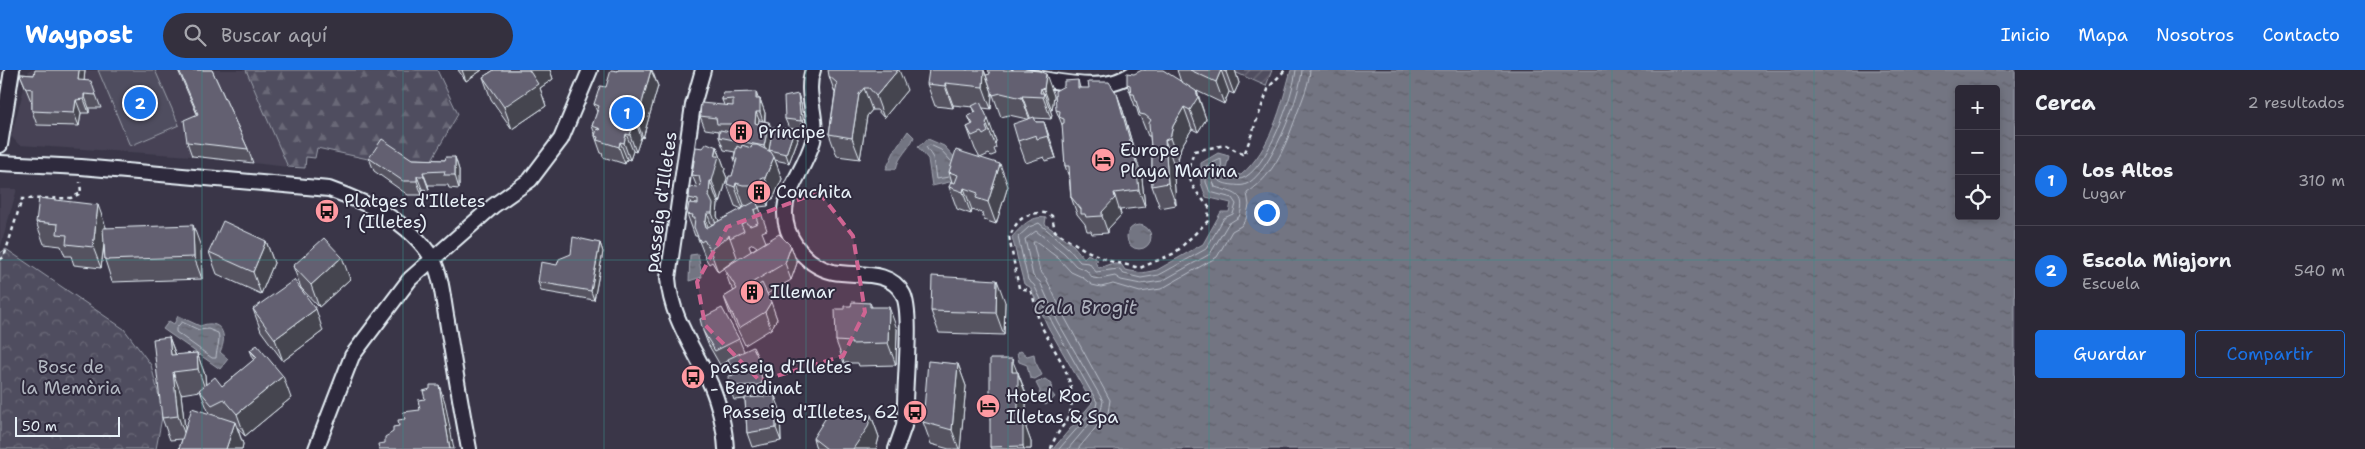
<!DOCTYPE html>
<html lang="es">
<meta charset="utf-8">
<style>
:root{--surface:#2c2836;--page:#34303e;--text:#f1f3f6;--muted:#a6a6ad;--line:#484451;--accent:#1a73e8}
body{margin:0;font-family:"Shantell Sans",sans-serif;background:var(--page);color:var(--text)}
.controls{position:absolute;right:15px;top:15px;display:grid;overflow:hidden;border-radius:5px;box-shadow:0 2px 8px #0003}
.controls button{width:45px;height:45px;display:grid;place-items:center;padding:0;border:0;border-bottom:1px solid var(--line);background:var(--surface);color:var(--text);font:25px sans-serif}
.scale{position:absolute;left:15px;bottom:12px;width:105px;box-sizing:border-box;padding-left:5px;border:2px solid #e8f1f8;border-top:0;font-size:14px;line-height:18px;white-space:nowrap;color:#e8f1f8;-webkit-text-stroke:4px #2f2a3d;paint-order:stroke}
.you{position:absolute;left:1266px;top:142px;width:18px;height:18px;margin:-12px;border:4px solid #fff;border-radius:50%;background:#1a73e8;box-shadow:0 0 0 8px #1a73e833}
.badge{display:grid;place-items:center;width:32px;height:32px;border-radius:50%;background:var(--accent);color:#fff;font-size:16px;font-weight:700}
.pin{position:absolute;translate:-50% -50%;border:2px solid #fff;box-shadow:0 1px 5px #0006}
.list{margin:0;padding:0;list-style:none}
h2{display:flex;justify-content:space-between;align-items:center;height:65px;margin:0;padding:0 20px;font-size:21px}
h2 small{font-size:16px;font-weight:400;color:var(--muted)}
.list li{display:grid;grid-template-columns:32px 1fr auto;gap:15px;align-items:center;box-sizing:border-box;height:90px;padding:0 20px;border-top:1px solid var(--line)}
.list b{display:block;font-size:19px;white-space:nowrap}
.list p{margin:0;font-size:16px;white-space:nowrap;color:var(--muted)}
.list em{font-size:16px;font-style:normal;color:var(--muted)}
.actions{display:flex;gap:10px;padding:15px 20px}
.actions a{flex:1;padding:11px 0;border:1px solid var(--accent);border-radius:5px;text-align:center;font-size:18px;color:var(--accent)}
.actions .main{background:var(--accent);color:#fff}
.icon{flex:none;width:28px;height:28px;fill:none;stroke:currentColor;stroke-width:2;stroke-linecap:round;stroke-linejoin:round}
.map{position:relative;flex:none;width:2015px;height:379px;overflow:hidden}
header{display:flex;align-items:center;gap:30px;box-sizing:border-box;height:70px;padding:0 25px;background:var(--accent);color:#fff}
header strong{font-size:24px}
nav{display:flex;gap:28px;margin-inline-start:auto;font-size:18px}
.search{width:350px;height:45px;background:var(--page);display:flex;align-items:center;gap:12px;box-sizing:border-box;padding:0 18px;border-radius:28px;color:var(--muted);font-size:19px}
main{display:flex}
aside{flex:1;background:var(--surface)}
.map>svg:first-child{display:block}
.built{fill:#464354}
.grass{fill:#504e5f;stroke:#9ca0ac}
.forest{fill:url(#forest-firs);stroke:#9ca0ac}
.park{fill:url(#park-crowns);stroke:#9ca0ac}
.garden{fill:url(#garden-furrows);stroke:#9ca0ac}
.water{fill:url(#water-ripples);stroke:#a2a6b1;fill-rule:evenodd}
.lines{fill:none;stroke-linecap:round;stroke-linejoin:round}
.shore{stroke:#b9bfc9;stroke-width:1}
.street-casing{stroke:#e8f1f8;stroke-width:18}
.path{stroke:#e8f1f8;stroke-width:2.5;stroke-dasharray:4 4;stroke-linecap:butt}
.street{stroke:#2f2a3d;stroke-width:14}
.wall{fill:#555361;stroke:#e8f1f8;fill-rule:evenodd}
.shaded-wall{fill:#45444f;stroke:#e8f1f8}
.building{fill:#636171;stroke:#e8f1f8}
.marked{fill:#cf6492;fill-opacity:0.2;stroke:#cf6492;stroke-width:4;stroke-dasharray:10 6;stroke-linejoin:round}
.grid{fill:none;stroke:#3a8f8a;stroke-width:1;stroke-opacity:0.55}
.labels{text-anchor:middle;stroke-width:4;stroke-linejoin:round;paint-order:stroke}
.poi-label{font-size:18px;fill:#e8f1f8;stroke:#2f2a3d;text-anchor:start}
.street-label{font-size:18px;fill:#e8f1f8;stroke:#2f2a3d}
.park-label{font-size:18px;fill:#b3b8c2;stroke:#2f2a3d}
.water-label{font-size:19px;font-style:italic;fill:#aeb2bd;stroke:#2f2a3d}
</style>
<header>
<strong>Waypost</strong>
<div class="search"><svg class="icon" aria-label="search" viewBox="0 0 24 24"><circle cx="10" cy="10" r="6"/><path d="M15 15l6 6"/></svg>Buscar aquí</div>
<nav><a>Inicio</a><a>Mapa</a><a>Nosotros</a><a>Contacto</a></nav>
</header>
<main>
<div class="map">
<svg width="2015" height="379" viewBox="0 0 2015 379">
<defs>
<pattern id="forest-firs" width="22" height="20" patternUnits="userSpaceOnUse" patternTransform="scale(1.25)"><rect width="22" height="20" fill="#504e5f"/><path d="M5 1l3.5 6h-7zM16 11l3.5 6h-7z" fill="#696877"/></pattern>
<pattern id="park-crowns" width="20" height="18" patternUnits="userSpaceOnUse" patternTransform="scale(1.25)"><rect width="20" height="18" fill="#504e5f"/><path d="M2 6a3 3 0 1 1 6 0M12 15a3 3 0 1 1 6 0" fill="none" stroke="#696877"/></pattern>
<pattern id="garden-furrows" width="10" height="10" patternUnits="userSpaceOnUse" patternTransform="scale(1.25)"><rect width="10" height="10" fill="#504e5f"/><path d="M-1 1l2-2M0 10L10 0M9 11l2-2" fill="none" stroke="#696877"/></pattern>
<pattern id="water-ripples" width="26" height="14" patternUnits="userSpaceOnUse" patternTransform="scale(1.25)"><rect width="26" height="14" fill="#737482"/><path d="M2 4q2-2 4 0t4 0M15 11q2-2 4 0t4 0" fill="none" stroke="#5f6069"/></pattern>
</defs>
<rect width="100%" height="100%" fill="#3a3648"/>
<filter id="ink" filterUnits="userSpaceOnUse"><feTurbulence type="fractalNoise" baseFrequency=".02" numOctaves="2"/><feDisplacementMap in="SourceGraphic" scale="10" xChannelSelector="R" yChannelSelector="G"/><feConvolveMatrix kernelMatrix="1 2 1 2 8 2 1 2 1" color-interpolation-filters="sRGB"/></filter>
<g filter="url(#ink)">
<g class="built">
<path d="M 29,0 L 246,0 L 288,97 L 192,86 L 19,75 L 11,66 Z"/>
<path d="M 0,119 L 17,119 L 0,179 Z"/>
</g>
<path class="grass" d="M 98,0 L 155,0 L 179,55 L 130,76 Z"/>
<path class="forest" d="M 246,0 L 437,0 L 458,44 L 426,100 L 383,82 L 368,89 L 317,78 L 315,88 L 306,87 L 305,98 L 288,97 Z"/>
<path class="park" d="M 6,179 L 124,259 L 151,295 L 163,342 L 156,379 L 0,379 L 0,183 Z"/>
<path class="garden" d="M 1230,0 L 1272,0 L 1266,16 Z"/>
<g class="water">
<path d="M 1291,0 L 2015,0 L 2015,379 L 1053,379 L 1092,333 L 1048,257 L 1030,217 L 1024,214 L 1012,167 C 1021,157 1031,145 1046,148 L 1045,154 L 1073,175 L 1084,188 L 1088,184 L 1098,190 L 1095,192 L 1099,198 L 1110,194 L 1121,194 L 1125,200 L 1142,203 L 1157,200 L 1203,174 L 1221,142 L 1229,142 L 1231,133 L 1206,127 L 1201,113 L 1201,93 L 1218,83 L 1229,86 L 1225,102 L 1241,105 C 1271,79 1281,37 1291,0 ZM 1959,19 L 1996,19 L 1996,146 L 1959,146 Z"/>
<path d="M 908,61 L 914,67 C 909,80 899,85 896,99 L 886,99 L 895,80 Z"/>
<path d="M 928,69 L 944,76 L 960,93 L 954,111 L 932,116 L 928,89 L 918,77 Z"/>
<circle cx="1139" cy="167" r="12"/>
<path d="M 698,184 L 702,207 L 689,211 L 690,185 Z"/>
<path d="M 178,246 L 200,256 C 220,248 229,264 220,282 L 228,289 L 220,299 L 163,259 L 169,251 L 174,254 Z"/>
<path d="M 1021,281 L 1027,286 L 1034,284 L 1035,291 L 1042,305 L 1035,309 L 1030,308 L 1027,295 L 1019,292 L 1017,283 Z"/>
<path d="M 1045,309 L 1052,314 L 1051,322 L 1055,327 L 1046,335 L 1042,333 L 1044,327 L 1038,327 L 1040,321 L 1036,313 Z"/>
</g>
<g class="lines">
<g class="shore">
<path d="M 949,107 L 936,109 L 933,88 L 926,77 L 930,75 L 941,80 L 951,91"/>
<path d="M 182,252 L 199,260 L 208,259 L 218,263 C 221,270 216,280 216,288 L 212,288 L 176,262 L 176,259 Z"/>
<path d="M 1059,379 L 1096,337 L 1097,332 L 1053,254 L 1034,215 L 1028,210 L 1018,167 L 1029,157 L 1039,153 L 1068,178 L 1080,192 L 1089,193 L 1096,202 L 1118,199 L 1124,204 L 1141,208 L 1159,205 L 1206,179 L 1224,148 L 1233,144 L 1236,134 L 1232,128 L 1210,122 L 1206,112 L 1206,96 L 1221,89 L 1222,106 L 1241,109 C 1267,101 1293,26 1296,0"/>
<path d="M 1068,379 L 1101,340 L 1103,331 L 1058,252 L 1040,212 L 1033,206 L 1025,169 L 1036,161 L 1064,183 L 1076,196 L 1086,200 L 1093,208 L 1100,209 L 1115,206 L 1121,210 L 1141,214 L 1162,211 L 1210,184 L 1228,154 L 1239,147 C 1248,123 1233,123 1215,117 L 1212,108 L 1215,107 C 1221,113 1225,114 1233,115 C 1236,115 1240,116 1244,115 C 1269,108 1301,25 1302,0"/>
<path d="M 1078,379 L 1108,343 L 1110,330 L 1065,248 L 1046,208 L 1040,201 L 1033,172 L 1037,172 L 1058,188 L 1071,202 L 1082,207 L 1092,215 L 1101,217 L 1113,214 L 1140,222 L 1161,219 L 1217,187 L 1232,161 L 1241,156 L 1246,149 L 1249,135 L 1247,123 C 1276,104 1287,72 1298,41 C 1303,28 1309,14 1310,0"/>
</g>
<g class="street-casing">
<g id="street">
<path d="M 703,0 L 693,35 L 668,208 C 671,249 695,279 711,315 C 719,333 725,360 726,379"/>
<path d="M 813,0 C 804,25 819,45 813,71 C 807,93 790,115 786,133 C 780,164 804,195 833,202 C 856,207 889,198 903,224 C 913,243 904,316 905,342 L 904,356 L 896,379"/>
<path d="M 975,0 L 1006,4"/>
<path d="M 1030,7 C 1065,12 1108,25 1137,0"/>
<path d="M 0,75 L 12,0"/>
<path d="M 0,93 L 81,97 L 329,119 C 368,133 409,151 432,188 C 442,206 443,231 447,251 C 454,294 461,336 469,379"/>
<path d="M 316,379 L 352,286 L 410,209 L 493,136 L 530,110 L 561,69 L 590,0"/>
</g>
</g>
<g class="path">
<path d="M 0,190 L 4,187 L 22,129 L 71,128 L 81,123 L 80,112"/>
<path d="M 1051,379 C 1054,364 1069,352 1071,338 C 1077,306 1052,280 1040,253 C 1036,242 1035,230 1030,220 L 1019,218 L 1009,167 C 1012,162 1016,153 1020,150 C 1028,143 1044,140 1052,146 L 1055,161 L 1085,180 L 1110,191 L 1140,198 L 1175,183 L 1208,151 L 1209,137 C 1190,115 1185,110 1194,81 L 1226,75 L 1244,85 L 1269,17 L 1285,0"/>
</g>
<use href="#street" class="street"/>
</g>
<g class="wall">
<path d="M 85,0 L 84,11 L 96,25 L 101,38 L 89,38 L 89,43 L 81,43 L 79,56 L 37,55 L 32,41 L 32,32 L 31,31 L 20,4 L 34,5 Z"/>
<path d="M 178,0 L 212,0 L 248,79 L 253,93 L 192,86 L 187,72 L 197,44 Z"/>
<path d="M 458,0 L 482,0 L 466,11 Z"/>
<path d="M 494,0 L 550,0 L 553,9 L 540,18 L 546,36 L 512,59 L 491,29 L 483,7 Z"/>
<path d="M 618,0 L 652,0 L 658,16 L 643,68 L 641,67 L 636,82 L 633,81 L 630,90 L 627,89 L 625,94 L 603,87 L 602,83 L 601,83 L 595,66 L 595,64 L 592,56 L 597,42 L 594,34 Z"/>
<path d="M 984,0 L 991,20 L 1029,0 L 1054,26 L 1052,40 L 1050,40 L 1052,45 L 1051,49 L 1034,48 L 1036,52 L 1044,52 L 1056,88 L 1045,91 L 1044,87 L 1026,93 L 1018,71 L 1027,49 L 1009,45 L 1001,47 L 992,22 L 991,39 L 983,38 L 996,71 L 995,74 L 996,78 L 994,79 L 996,84 L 991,86 L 989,84 L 980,88 L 1008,116 L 996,154 L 984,150 L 982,143 L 972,140 L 971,144 L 957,139 L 949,117 L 952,112 L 949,102 L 980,88 L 975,79 L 967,57 L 972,55 L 968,46 L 975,43 L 973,37 L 953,35 L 953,38 L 935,36 L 927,14 Z"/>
<path d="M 1177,0 L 1235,0 L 1239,13 L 1234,24 L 1229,22 L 1224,34 L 1197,21 L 1206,49 L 1198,62 L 1192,59 L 1181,77 L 1178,90 L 1173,92 L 1176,135 L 1160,138 L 1152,116 L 1152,89 L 1150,66 L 1148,66 L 1140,46 L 1139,46 L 1136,36 L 1135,36 L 1127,14 L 1181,12 Z"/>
<path d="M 829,6 L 907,20 L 884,48 L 877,40 L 872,40 L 867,46 L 860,89 L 837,86 L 829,64 L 835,23 Z"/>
<path d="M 1078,10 L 1080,18 L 1117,24 L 1123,41 L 1142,109 L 1145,137 L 1120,140 L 1121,145 L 1108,159 L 1108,163 L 1092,164 L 1091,161 L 1087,161 L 1085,154 L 1077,144 L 1071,127 L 1069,107 L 1065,96 L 1063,57 L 1056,40 Z"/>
<path d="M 723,23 L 760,29 L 765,43 L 765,51 L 772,60 L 794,60 L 798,69 L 789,93 L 775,90 L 782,109 L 773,129 L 769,130 L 768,136 L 759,137 L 767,160 L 762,162 L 766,172 L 791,176 L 797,193 L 791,210 L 767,224 L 777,249 L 771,259 L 745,275 L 730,244 L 724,227 L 734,221 L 730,215 L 724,198 L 718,202 L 712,192 L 709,194 L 706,189 L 697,166 L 695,166 L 687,144 L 691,134 L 689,128 L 697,117 L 692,105 L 703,78 L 717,77 L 725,99 L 724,101 L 727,108 L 720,133 L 718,133 L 717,146 L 719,151 L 742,139 L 735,136 L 727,114 L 732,106 L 736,94 L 734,88 L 735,82 L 724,80 L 719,67 L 719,61 L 705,59 L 700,46 L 724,35 L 722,30 ZM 744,135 L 748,136 L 743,138 ZM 753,174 L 757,177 L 751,181 L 749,176 Z"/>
<path d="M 798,24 L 801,34 L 805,61 L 789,58 L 785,49 Z"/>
<path d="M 455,87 L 459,100 L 459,119 L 449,118 L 448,115 L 428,115 L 429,120 L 422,119 L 422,125 L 408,125 L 374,101 L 369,88 L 445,90 Z"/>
<path d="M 36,152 L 106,157 L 106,158 L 201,177 L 202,209 L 112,212 L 105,190 L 104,176 L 101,198 L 74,195 L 71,186 L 65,186 L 61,176 L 44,174 Z"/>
<path d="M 266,171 L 274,193 L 261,224 L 217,204 L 209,182 Z"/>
<path d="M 600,173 L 603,182 L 594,230 L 541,221 L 538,212 L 557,195 Z"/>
<path d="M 293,196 L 350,209 L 319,237 L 301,218 Z"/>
<path d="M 1005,232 L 1004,265 L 939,263 L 931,241 Z"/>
<path d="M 870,233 L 872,237 L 897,259 L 896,295 L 859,296 L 858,293 L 844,293 L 836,271 L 844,239 L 851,236 Z"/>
<path d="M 253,239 L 323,261 L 283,291 L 261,261 Z"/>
<path d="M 703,261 L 739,269 L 744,281 L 765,306 L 767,326 L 780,339 L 781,371 L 752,377 L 747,363 L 745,329 L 734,330 L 729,316 L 734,305 L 729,290 L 720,295 L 708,274 Z"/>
<path d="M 169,267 L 176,285 L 197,283 L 205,305 L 206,315 L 222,316 L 254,290 L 250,280 L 291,328 L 245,366 L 237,357 L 243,374 L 242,379 L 179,379 L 182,369 L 170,370 L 162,348 ZM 200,321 L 209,343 L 185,359 L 181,324 Z"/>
<path d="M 958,294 L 966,316 L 960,379 L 949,379 L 931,374 L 923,352 Z"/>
<path d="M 1017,302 L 1018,302 L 1026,324 L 1026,358 L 1031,372 L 1031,379 L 991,379 L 990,377 Z"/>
<path d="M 871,345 L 879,367 L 876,379 L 816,379 L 813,368 Z"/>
</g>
<g class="shaded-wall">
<path d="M 79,0 L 85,0 L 83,23 L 78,10 Z"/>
<path d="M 462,0 L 482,0 L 466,11 Z"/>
<path d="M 528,0 L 550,0 L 553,9 L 540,18 L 546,36 L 512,59 L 504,37 Z"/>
<path d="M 651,0 L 658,16 L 643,68 L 637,51 Z"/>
<path d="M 898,0 L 899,0 L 907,20 L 884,48 L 876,26 Z"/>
<path d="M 984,0 L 992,22 L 991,39 L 983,17 Z"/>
<path d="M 1221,0 L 1229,22 L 1224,34 L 1216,12 Z"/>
<path d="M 1227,0 L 1235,0 L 1239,13 L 1234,24 L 1226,2 Z"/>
<path d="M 1046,4 L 1054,26 L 1052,40 L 1044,19 Z"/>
<path d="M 945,13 L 953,35 L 953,38 L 945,16 Z"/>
<path d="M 864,18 L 872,40 L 867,46 L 860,89 L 852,68 L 859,24 Z"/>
<path d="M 1041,18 L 1044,25 L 1044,23 L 1052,45 L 1051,49 L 1043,27 L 1040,23 Z"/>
<path d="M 1196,21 L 1206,49 L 1198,62 L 1190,40 Z"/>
<path d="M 756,22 L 760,34 L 760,29 L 765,43 L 764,55 L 756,29 Z"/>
<path d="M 84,24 L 89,38 L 89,43 L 84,29 Z"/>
<path d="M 798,24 L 801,34 L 805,61 L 801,51 Z"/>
<path d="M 1117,24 L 1123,41 L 1142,109 L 1145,137 L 1139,120 Z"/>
<path d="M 1022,26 L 1030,47 L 1030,50 L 1022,28 Z"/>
<path d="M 76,30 L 81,43 L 79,56 L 74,43 Z"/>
<path d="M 1184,37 L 1192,59 L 1181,77 L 1178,90 L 1170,68 L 1173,56 Z"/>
<path d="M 756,42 L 761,55 L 755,53 Z"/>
<path d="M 988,49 L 996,71 L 995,74 L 986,53 Z"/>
<path d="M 635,50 L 641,67 L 636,82 L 630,65 Z"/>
<path d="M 769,52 L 774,65 L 769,80 L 770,84 L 769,89 L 764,76 Z"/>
<path d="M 1044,52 L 1052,74 L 1056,88 L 1048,66 Z"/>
<path d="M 794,60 L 798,69 L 789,93 L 786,84 Z"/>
<path d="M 626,64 L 633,81 L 630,90 L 624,73 Z"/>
<path d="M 1165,70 L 1173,92 L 1176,135 L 1168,113 Z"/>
<path d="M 620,72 L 627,89 L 625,94 L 619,77 Z"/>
<path d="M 717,77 L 725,99 L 724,101 L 727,108 L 720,133 L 712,111 Z"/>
<path d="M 455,87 L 459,100 L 459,119 L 455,105 Z"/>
<path d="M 774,87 L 782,109 L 773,129 L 765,108 Z"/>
<path d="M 1000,94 L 1008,116 L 996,154 L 988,132 Z"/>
<path d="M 423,102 L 428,115 L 429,120 L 424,106 Z"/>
<path d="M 417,106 L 422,119 L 422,125 L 417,111 Z"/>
<path d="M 761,108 L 769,130 L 768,136 L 760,115 Z"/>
<path d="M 710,111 L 718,133 L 717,146 L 721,156 L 720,165 L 712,143 L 709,126 Z"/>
<path d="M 736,113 L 744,135 L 743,139 L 735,117 Z"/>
<path d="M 964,118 L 972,140 L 971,144 L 963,122 Z"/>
<path d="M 1114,123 L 1121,145 L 1108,159 L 1108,163 L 1102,146 L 1102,142 Z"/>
<path d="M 98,135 L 106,157 L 101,198 L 93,177 Z"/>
<path d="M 707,143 L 715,164 L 714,172 L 706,151 Z"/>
<path d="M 704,151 L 712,172 L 729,165 L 737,187 L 736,189 L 718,202 L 710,180 Z"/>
<path d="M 193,155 L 201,177 L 202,209 L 194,187 Z"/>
<path d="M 266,171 L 274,193 L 261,224 L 253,202 Z"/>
<path d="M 600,173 L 603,182 L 594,230 L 591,221 Z"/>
<path d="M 791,176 L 797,193 L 791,210 L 785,193 Z"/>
<path d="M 342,187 L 350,209 L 319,237 L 311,215 Z"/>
<path d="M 997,210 L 1005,232 L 1004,265 L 996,243 Z"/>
<path d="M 771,232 L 777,249 L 771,259 L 765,242 Z"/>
<path d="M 889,237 L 897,259 L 896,295 L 888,273 Z"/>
<path d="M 316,239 L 323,261 L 283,291 L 275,269 Z"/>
<path d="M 169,267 L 177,289 L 171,285 Z"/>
<path d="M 197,283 L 205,305 L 206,321 L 198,299 Z"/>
<path d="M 1012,289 L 1026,324 L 1026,358 L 1031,372 L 1031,379 L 1024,379 L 1023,376 L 1018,351 L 1012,302 Z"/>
<path d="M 760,292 L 765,306 L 767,326 L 763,329 L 758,315 Z"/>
<path d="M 958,294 L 966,316 L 960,379 L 959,379 L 952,360 Z"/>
<path d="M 173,302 L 181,324 L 186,368 L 178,346 Z"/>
<path d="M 283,306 L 291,328 L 245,366 L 237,344 Z"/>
<path d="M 439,315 L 445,332 L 454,379 L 450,379 Z"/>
<path d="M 775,326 L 780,339 L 781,371 L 776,358 Z"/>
<path d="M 871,345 L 879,367 L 876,379 L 853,379 Z"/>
<path d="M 235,352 L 243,374 L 242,379 L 226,379 Z"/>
</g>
<g class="building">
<path d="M 35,0 L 79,0 L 78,10 L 91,11 L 96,25 L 84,24 L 84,29 L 76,30 L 74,43 L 32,41 L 32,19 L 26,18 L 20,4 L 34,5 Z"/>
<path d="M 179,0 L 212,0 L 248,79 L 187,72 L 184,50 L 198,44 Z"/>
<path d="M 494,0 L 529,0 L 538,14 L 504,37 L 483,7 Z"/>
<path d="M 611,0 L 618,1 L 618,0 L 651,0 L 637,51 L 635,50 L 630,65 L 626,64 L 624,73 L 620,72 L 619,77 L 597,70 L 598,67 L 595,66 L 597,59 L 600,60 L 601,59 L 592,56 L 599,36 L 594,34 L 600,16 L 606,17 Z"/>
<path d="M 828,0 L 898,0 L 876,26 L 869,18 L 864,18 L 859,24 L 852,68 L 829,64 L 837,13 L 829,6 Z"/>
<path d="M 929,0 L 984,0 L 983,17 L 945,13 L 945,16 L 927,14 Z"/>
<path d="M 988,0 L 1029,0 L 1039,1 L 1046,4 L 1044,19 L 1041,18 L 1040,23 L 1044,23 L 1043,27 L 1022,26 L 1022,28 L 1001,23 L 993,25 L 986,5 L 990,4 Z"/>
<path d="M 1142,0 L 1163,0 L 1196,21 L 1198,27 L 1190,40 L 1184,37 L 1173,56 L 1170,68 L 1165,70 L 1168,113 L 1152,116 L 1152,89 L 1149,53 L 1151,50 L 1145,45 L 1140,44 L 1134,24 L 1131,24 L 1130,15 L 1127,14 L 1127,3 L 1134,4 Z"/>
<path d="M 1190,0 L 1227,0 L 1226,2 L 1221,0 L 1216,12 Z"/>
<path d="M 1078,10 L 1078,18 L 1089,18 L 1088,12 L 1109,12 L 1117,24 L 1136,92 L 1139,120 L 1114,123 L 1115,128 L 1102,142 L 1102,146 L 1086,147 L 1085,144 L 1081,144 L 1081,139 L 1071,127 L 1069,96 L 1065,96 L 1062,54 L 1064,53 L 1064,49 L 1059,47 L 1060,41 L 1056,40 L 1055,21 L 1064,16 L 1064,11 Z"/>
<path d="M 756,22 L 756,29 L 760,29 L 760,42 L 756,42 L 755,53 L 758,54 L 759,50 L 769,52 L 764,76 L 719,67 L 720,60 L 730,62 L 731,54 L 717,54 L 716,48 L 700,46 L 701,33 L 733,36 L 733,29 L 722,30 L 723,23 Z"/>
<path d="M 798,24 L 801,51 L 785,49 L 784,27 Z"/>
<path d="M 980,32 L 988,49 L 986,53 L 988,56 L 986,57 L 988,62 L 983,65 L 981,62 L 972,66 L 967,57 L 973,54 L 968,46 L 976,42 L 972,36 Z"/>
<path d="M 1034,47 L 1036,52 L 1044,52 L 1048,66 L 1037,69 L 1036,65 L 1018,71 L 1013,54 Z"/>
<path d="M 773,57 L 794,60 L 786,84 L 769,80 Z"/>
<path d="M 382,69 L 412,89 L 445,90 L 446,87 L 455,87 L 455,105 L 444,105 L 445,101 L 423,102 L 424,106 L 417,106 L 417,111 L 403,111 L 369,88 Z"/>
<path d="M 707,73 L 717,77 L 715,86 L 719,86 L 712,111 L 710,111 L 709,126 L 713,134 L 712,143 L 707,143 L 706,151 L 704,151 L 706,158 L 756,131 L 759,138 L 754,140 L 758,153 L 750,156 L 745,152 L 741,154 L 744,161 L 730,168 L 729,165 L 728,167 L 710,180 L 704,170 L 701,172 L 698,167 L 694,157 L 695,148 L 692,148 L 693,145 L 687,144 L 689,133 L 698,134 L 698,130 L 689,128 L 690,117 L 698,118 L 701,115 L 699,106 L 692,105 L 696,77 L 703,78 Z"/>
<path d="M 742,75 L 751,78 L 752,75 L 757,75 L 771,82 L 774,87 L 765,108 L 761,108 L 760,115 L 743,115 L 736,113 L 735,117 L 727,114 L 729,106 L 732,106 L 737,89 L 734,88 L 737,76 L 741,78 Z"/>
<path d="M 956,80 L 1000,94 L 988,132 L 976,128 L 978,123 L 964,118 L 963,122 L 949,117 L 951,112 L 955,113 L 958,105 L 949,102 Z"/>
<path d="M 39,128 L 98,135 L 93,177 L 66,174 L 67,165 L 57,164 L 58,154 L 36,152 Z"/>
<path d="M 223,151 L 266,171 L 253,202 L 209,182 Z"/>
<path d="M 193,155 L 194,187 L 105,190 L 103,158 Z"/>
<path d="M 779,164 L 791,176 L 785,193 L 748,215 L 751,220 L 762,213 L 771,232 L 765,242 L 739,258 L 724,227 L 737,219 L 724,198 Z"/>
<path d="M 573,167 L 600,173 L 591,221 L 538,212 L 541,192 L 557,195 L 559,189 L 571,184 Z"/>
<path d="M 324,168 L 342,187 L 311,215 L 293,196 Z"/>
<path d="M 932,206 L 997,210 L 996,243 L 931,241 Z"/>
<path d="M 294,210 L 316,239 L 275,269 L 253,239 Z"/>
<path d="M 852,232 L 870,233 L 870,237 L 889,237 L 888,273 L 851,274 L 851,272 L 836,271 L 835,239 L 844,239 L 844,236 L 851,236 Z"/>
<path d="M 722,238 L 739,269 L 715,281 L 703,261 L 700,249 Z"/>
<path d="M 169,267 L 171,285 L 197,283 L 198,299 L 173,302 L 178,346 L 162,348 L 153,269 Z"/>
<path d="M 257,275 L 283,306 L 237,344 L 224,329 L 212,335 L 199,320 L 215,307 L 222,316 L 257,287 L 250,280 Z"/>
<path d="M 753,277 L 760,292 L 762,313 L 758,315 L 729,316 L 728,306 L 735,305 L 728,289 Z"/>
<path d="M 990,289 L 1012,289 L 1012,302 L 1018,302 L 1018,351 L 1023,351 L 1023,376 L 990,377 Z"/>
<path d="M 928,291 L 958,294 L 952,360 L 923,352 Z"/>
<path d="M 430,315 L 439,315 L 450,379 L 379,379 L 378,374 L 385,373 L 385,367 L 393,362 L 393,357 L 399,356 L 398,350 L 405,349 L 403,342 L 420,340 L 418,330 L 425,329 L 423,321 L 430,319 Z"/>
<path d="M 775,326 L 776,358 L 747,363 L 745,328 Z"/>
<path d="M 192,338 L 235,352 L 226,379 L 179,379 Z"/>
<path d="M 830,341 L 871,345 L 868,357 L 853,379 L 827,379 L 813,368 Z"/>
</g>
</g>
<path class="marked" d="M 819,122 L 853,166 L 865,242 L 843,286 L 760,311 L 705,255 L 697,212 L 727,157 Z"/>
<path class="grid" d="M 202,0 L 202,379M 403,0 L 403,379M 604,0 L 604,379M 806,0 L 806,379M 1008,0 L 1008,379M 1209,0 L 1209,379M 1410,0 L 1410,379M 1612,0 L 1612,379M 1814,0 L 1814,379M 0,190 L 2015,190"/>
<defs>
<g id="building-disc" transform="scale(1.25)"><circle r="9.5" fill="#ff9aa2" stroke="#2f2a3d"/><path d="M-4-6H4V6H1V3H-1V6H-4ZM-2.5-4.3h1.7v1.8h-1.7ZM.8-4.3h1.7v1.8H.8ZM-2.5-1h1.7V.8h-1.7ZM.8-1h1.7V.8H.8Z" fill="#111"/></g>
<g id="hotel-disc" transform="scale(1.25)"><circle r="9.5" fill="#ff9aa2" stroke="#2f2a3d"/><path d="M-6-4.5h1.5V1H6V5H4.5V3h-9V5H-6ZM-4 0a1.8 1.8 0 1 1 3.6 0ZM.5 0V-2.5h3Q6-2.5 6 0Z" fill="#111"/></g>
<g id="bus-disc" transform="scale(1.25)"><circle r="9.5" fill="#ff9aa2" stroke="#2f2a3d"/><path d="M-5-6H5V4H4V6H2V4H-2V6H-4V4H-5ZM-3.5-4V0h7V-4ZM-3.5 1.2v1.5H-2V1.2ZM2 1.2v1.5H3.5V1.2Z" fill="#111"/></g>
</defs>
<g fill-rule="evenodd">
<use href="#building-disc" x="741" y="62"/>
<use href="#hotel-disc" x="1103" y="90"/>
<use href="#building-disc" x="759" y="122"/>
<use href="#bus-disc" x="327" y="141"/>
<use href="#building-disc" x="752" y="222"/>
<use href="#bus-disc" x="693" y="307"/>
<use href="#hotel-disc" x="988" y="336"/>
<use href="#bus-disc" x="915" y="342"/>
</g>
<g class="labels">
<g class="poi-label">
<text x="758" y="68">Príncipe</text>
<text x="1120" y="86">Europe<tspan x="1120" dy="21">Playa Marina</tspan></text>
<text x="776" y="128">Conchita</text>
<text x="344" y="137">Platges d'Illetes<tspan x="344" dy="21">1 (Illetes)</tspan></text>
<text x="770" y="228">Illemar</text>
<text x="710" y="303">passeig d'Illetes<tspan x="710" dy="21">- Bendinat</tspan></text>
<text x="1006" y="332">Hotel Roc<tspan x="1006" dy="21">Illetas &amp; Spa</tspan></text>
<text x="898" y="348" text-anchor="end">Passeig d'Illetes, 62</text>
</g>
<g class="street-label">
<text transform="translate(661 132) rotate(-82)" y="6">passeig d'Illetes</text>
</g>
<g class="park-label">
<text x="71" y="303">Bosc de<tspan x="71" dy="21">la Memòria</tspan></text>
</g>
<g class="water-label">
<text x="1085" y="244">Cala Brogit</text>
</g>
</g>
</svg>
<div class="controls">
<button>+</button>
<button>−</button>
<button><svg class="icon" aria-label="locate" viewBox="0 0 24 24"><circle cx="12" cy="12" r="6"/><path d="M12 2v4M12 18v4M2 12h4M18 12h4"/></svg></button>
</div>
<div class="scale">50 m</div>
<div class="you"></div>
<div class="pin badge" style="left:627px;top:43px">1</div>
<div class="pin badge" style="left:140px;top:33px">2</div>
</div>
<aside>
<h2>Cerca<small>2 resultados</small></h2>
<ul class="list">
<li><span class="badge">1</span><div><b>Los Altos</b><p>Lugar</p></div><em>310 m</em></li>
<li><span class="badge">2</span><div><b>Escola Migjorn</b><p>Escuela</p></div><em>540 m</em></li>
</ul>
<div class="actions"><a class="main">Guardar</a><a>Compartir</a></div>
</aside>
</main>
